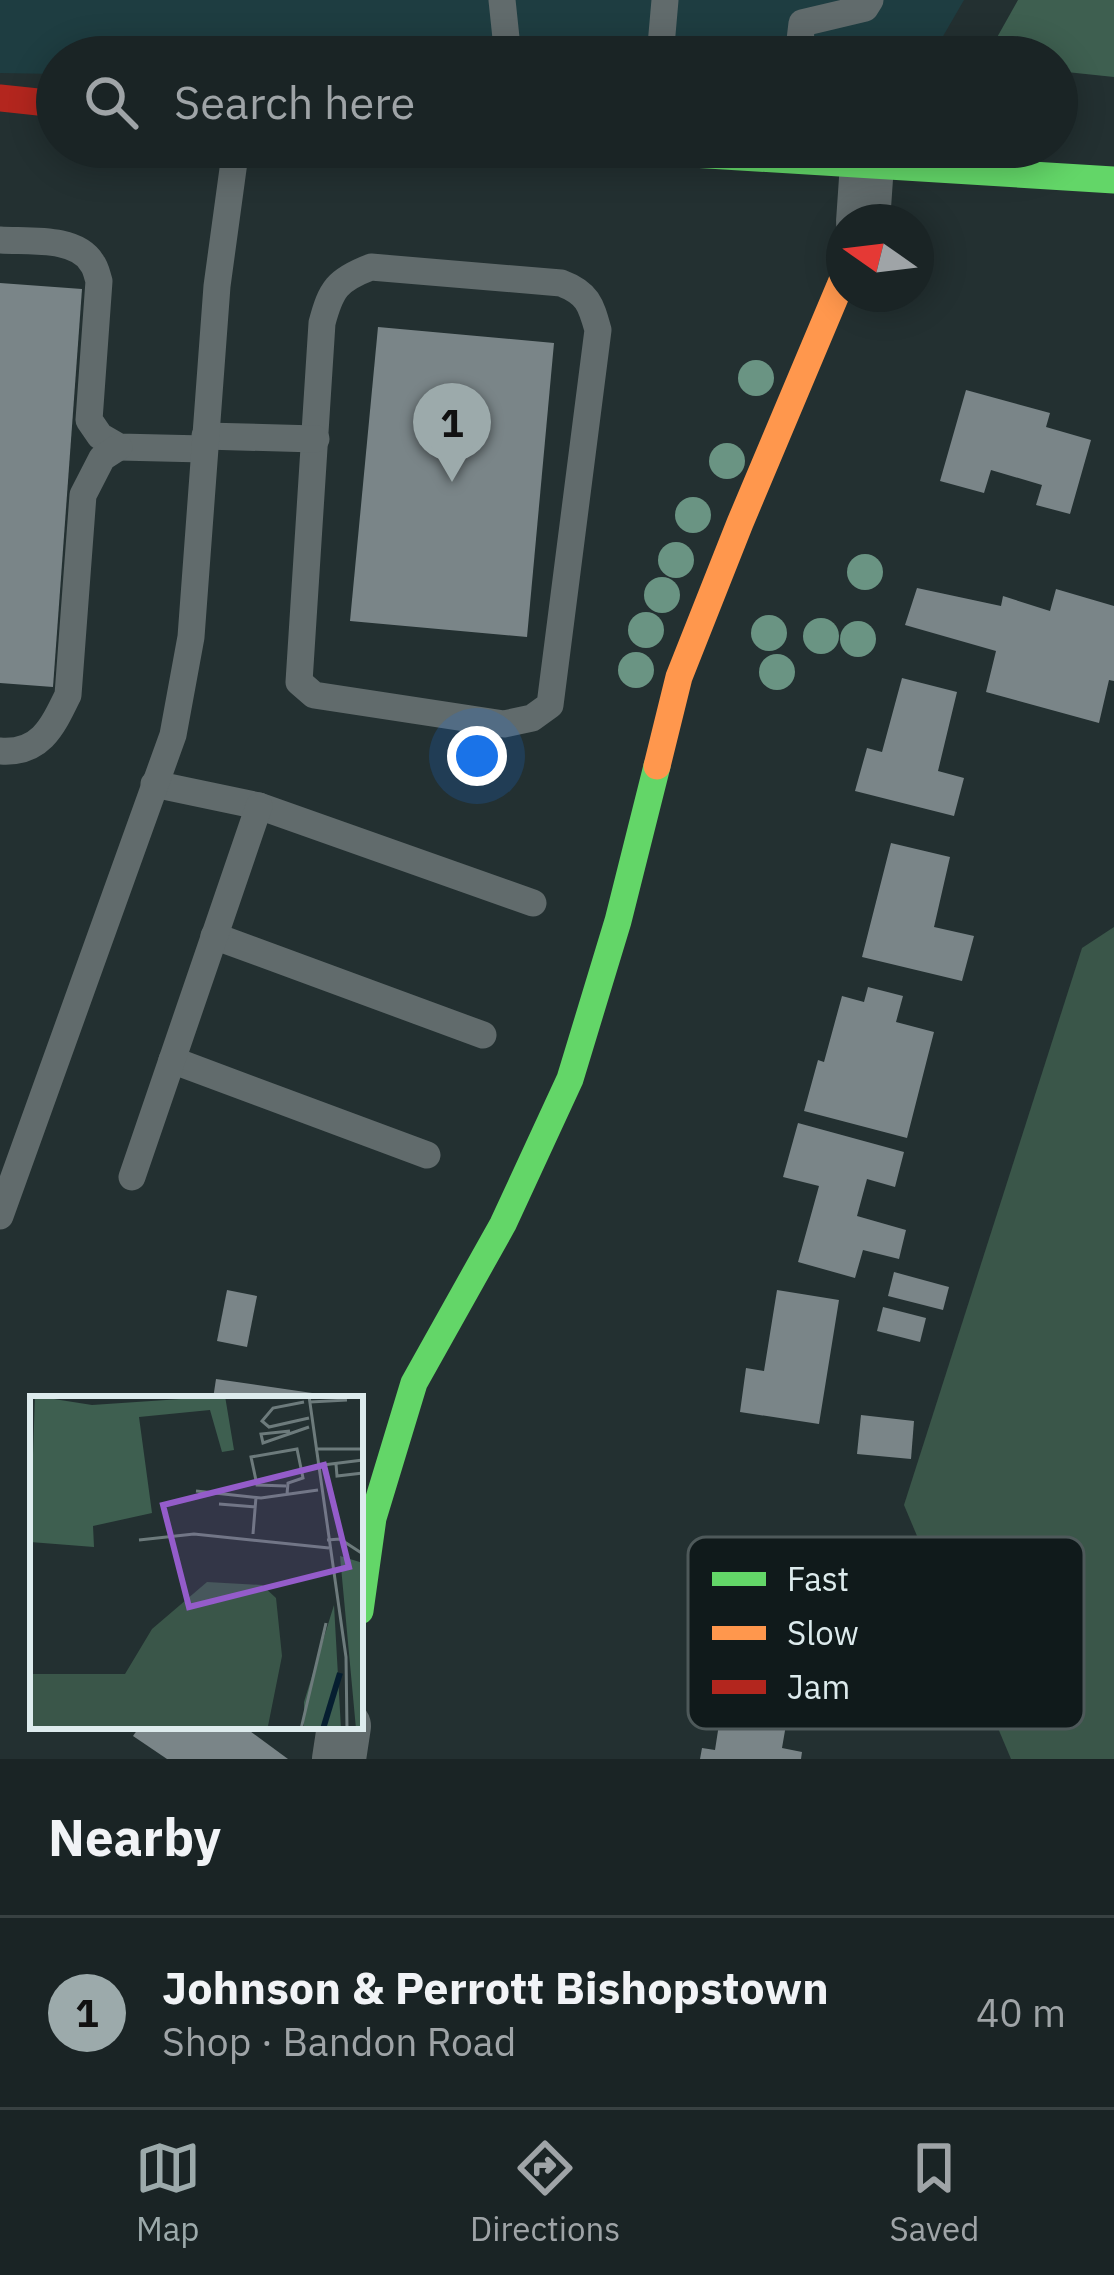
<!DOCTYPE html>
<meta charset="utf-8">
<style>
:root{--surface:#1a2425;--page:#232c2d;--text:#f1f3f6;--muted:#9fa4a7;--line:#384142;--accent:#9caaab}
body{margin:0;font-family:"IBM Plex Sans",sans-serif;background:var(--page);color:var(--text)}
.compass{position:absolute;left:826px;top:204px;width:108px;height:108px;border-radius:50%;background:var(--surface);box-shadow:0 6px 30px #0003;rotate:284deg}
.you{position:absolute;left:477px;top:756px;width:42px;height:42px;margin:-30px;border:9px solid #fff;border-radius:50%;background:#1a73e8;box-shadow:0 0 0 18px #1a73e833}
.badge{display:grid;place-items:center;width:78px;height:78px;border-radius:50%;background:var(--accent);color:#111;font-size:39px;font-weight:700}
.pin{position:absolute;translate:-50% -99px;filter:drop-shadow(0 3px 6px #0008)}
.pin::after{content:'';position:absolute;top:63px;width:42px;height:36px;background:inherit;clip-path:polygon(0 0,100% 0,50% 100%)}
.list{margin:0;padding:0;list-style:none}
h2{display:flex;justify-content:space-between;align-items:center;height:156px;margin:0;padding:0 48px;font-size:51px}
h2 small{font-size:39px;font-weight:400;color:var(--muted)}
.list li{display:grid;grid-template-columns:78px 1fr auto;gap:36px;align-items:center;box-sizing:border-box;height:192px;padding:0 48px;border-top:3px solid var(--line)}
.list b{display:block;font-size:45px;white-space:nowrap}
.list p{margin:0;font-size:39px;white-space:nowrap;color:var(--muted)}
.list em{font-size:39px;font-style:normal;color:var(--muted)}
.icon{flex:none;width:66px;height:66px;fill:none;stroke:currentColor;stroke-width:2;stroke-linecap:round;stroke-linejoin:round}
.map{position:relative;flex:none;width:1114px;height:1759px;overflow:hidden}
.search{position:absolute;background:var(--surface);box-shadow:0 6px 30px #0003;left:36px;right:36px;top:36px;height:132px;display:flex;align-items:center;gap:30px;box-sizing:border-box;padding:0 42px;border-radius:66px;color:var(--muted);font-size:45px}
.sheet{height:348px;background:var(--surface)}
nav{display:flex;justify-content:space-around;align-items:center;box-sizing:border-box;height:168px;border-top:3px solid var(--line);background:var(--surface);font-size:33px;color:var(--muted)}
nav a{display:grid;justify-items:center;gap:6px}
nav .on{color:var(--accent)}
.map>svg:first-child{display:block}
.built{fill:#1e3d41}
.green{fill:#3a5649}
.forest{fill:#3e5f50}
.building{fill:#7a8588}
.lines{fill:none;stroke-linecap:round;stroke-linejoin:round}
.lane{stroke:#616b6c;stroke-width:27}
.street{stroke:#616b6c;stroke-width:54}
.fast{stroke:#63d668;stroke-width:27}
.slow{stroke:#ff974d;stroke-width:27}
.jam{stroke:#b3261e;stroke-width:27}
.tree{fill:#6a9483}
.inset-river{fill:none;stroke:#061e30;stroke-width:6}
.inset-road{fill:none;stroke:#6d7b7c;stroke-width:3}
.view{fill:#945cca;fill-opacity:0.15;stroke:#945cca;stroke-width:6}
.inset-edge{fill:none;stroke:#ddebed;stroke-width:6}
.key{fill:#101a1b;stroke:#4e595a;stroke-width:3}
.key-label{font-size:33px;fill:#ddebed}
</style>
<div class="map">
<svg width="1114" height="1759" viewBox="0 0 1114 1759">
<rect width="100%" height="100%" fill="#233031"/>
<path class="built" d="M 0,0 L 964,0 L 931,57 L 57,57 L 57,74 L 0,73 Z"/>
<path class="green" d="M 1114,927 L 1114,1759 L 1011,1759 L 904,1505 L 1082,948 Z"/>
<path class="forest" d="M 1018,0 L 1114,0 L 1114,77 L 1057,71 L 1057,57 L 986,57 Z"/>
<g class="building">
<path d="M 0,283 L 82,289 L 53,687 L 0,683 Z"/>
<path d="M 378,327 L 554,343 L 527,637 L 350,621 Z"/>
<path d="M 966,390 L 1050,413 L 1046,427 L 1091,440 L 1070,514 L 1036,505 L 1042,485 L 991,470 L 984,493 L 940,481 Z"/>
<path d="M 917,588 L 1001,606 L 1003,596 L 1050,611 L 1056,589 L 1114,606 L 1114,681 L 1109,680 L 1099,723 L 986,692 L 996,651 L 905,625 Z"/>
<path d="M 902,678 L 957,692 L 938,771 L 964,778 L 954,816 L 855,791 L 867,748 L 882,752 Z"/>
<path d="M 891,843 L 950,857 L 934,927 L 974,936 L 962,981 L 862,957 Z"/>
<path d="M 868,987 L 903,996 L 896,1022 L 934,1032 L 907,1138 L 804,1111 L 818,1060 L 824,1062 L 842,996 L 864,1002 Z"/>
<path d="M 798,1123 L 904,1152 L 895,1187 L 867,1179 L 857,1216 L 906,1230 L 899,1259 L 863,1250 L 855,1278 L 798,1262 L 819,1186 L 783,1177 Z"/>
<path d="M 894,1272 L 949,1287 L 943,1310 L 888,1296 Z"/>
<path d="M 227,1290 L 257,1296 L 247,1347 L 217,1341 Z"/>
<path d="M 777,1290 L 839,1300 L 819,1424 L 740,1412 L 746,1368 L 764,1371 Z"/>
<path d="M 883,1307 L 926,1318 L 920,1342 L 877,1331 Z"/>
<path d="M 216,1379 L 319,1394 L 318,1399 L 213,1399 Z"/>
<path d="M 861,1415 L 914,1421 L 911,1459 L 857,1454 Z"/>
<path d="M 748,1536 L 808,1548 L 795,1610 L 814,1614 L 805,1661 L 793,1659 L 789,1681 L 733,1670 L 737,1646 L 726,1644 Z"/>
<path d="M 726,1679 L 792,1690 L 782,1748 L 802,1752 L 801,1759 L 700,1759 L 702,1748 L 715,1750 Z"/>
<path d="M 140,1726 L 243,1726 L 288,1759 L 167,1759 L 133,1736 Z"/>
</g>
<g class="lines">
<g class="lane">
<path d="M 502,0 L 508,57"/>
<path d="M 660,57 L 665,0"/>
<path d="M 798,57 L 802,23 L 865,8 L 870,0"/>
<path d="M 0,240 C 27,242 76,236 92,263 C 96,268 97,275 99,281 L 89,420 L 100,436 L 119,447 L 204,449"/>
<path d="M 371,267 L 561,283 C 588,293 591,305 598,330 L 550,705 L 532,718 L 504,724 L 314,695 L 299,682 L 322,323 C 331,289 337,280 371,267 Z"/>
<path d="M 205,436 L 316,439"/>
<path d="M 0,751 C 40,754 52,728 68,695 L 83,495 L 102,458 L 119,447"/>
<path d="M 154,784 L 259,806 L 533,903"/>
<path d="M 214,936 L 483,1035"/>
<path d="M 172,1060 L 427,1155"/>
<path d="M 132,1177 L 259,806"/>
<path d="M 0,1216 L 173,735 L 191,637 L 217,286 L 236,147"/>
</g>
<g class="street">
<path d="M 863,222 L 867,164"/>
<path d="M 339,1759 L 344,1726"/>
</g>
<g class="fast">
<path d="M 578,147 L 1114,180"/>
<path d="M 360,1611 L 373,1518 L 414,1383 L 503,1224 L 570,1079 L 618,921 L 657,766"/>
</g>
<path class="slow" d="M 657,766 L 679,677 L 740,523 L 844,276"/>
<path class="jam" d="M 0,98 L 57,104"/>
</g>
<g class="tree">
<circle cx="756" cy="378" r="18"/>
<circle cx="727" cy="461" r="18"/>
<circle cx="693" cy="515" r="18"/>
<circle cx="676" cy="560" r="18"/>
<circle cx="865" cy="572" r="18"/>
<circle cx="662" cy="595" r="18"/>
<circle cx="646" cy="630" r="18"/>
<circle cx="769" cy="633" r="18"/>
<circle cx="821" cy="636" r="18"/>
<circle cx="858" cy="639" r="18"/>
<circle cx="636" cy="670" r="18"/>
<circle cx="777" cy="672" r="18"/>
</g>
<g transform="translate(30 1396)">
<rect width="333" height="333" fill="#233031"/>
<path d="M 177,186 L 232,189 L 246,202 L 252,260 L 238,330 L 264,333 L 0,333 L 0,278 L 95,278 L 122,233 Z" fill="#3a5649"/>
<path d="M 5,0 L 62,9 L 195,0 L 204,54 L 192,56 L 180,14 L 109,21 L 122,117 L 63,130 L 64,151 L 0,146 ZM 310,160 L 333,167 L 333,333 L 326,333 ZM 304,209 L 311,333 L 274,333 L 274,306 Z" fill="#3e5f50"/>
<path class="inset-river" d="M 293,333 L 310,277"/>
<path class="inset-road" d="M 279,0 L 316,261 L 317,333M 274,6 L 243,12 L 232,25 L 239,31 L 279,22M 280,6 L 317,4M 260,35 L 231,38 L 233,47 L 279,31M 285,53 L 333,53M 306,68 L 307,80 L 333,77M 285,70 L 333,64M 256,90 L 227,89 L 221,61 L 267,53 L 273,82 L 258,87 L 257,98M 166,95 L 231,102 L 288,94M 189,108 L 226,111M 223,138 L 226,101M 109,144 L 164,138 L 299,152M 297,144 L 310,143 L 333,158M 271,333 L 296,227"/>
<path class="view" d="M 294,69 L 319,171 L 159,211 L 133,109 Z"/>
<rect width="333" height="333" class="inset-edge"/>
</g>
<rect x="688" y="1537" width="396" height="192" rx="18" class="key"/>
<rect x="712" y="1572" width="54" height="14" fill="#63d668"/>
<rect x="712" y="1626" width="54" height="14" fill="#ff974d"/>
<rect x="712" y="1680" width="54" height="14" fill="#b3261e"/>
<g class="key-label">
<text x="787" y="1591">Fast</text>
<text x="787" y="1645">Slow</text>
<text x="787" y="1699">Jam</text>
</g>
</svg>
<svg class="compass" viewBox="-18 -18 36 36"><path d="M0-13l5 13h-10z" fill="#e53935"/><path d="M0 13l5-13h-10z" fill="#9fa4a7"/></svg>
<div class="you"></div>
<div class="pin badge" style="left:452px;top:482px">1</div>
<div class="search"><svg class="icon" aria-label="search" viewBox="0 0 24 24"><circle cx="10" cy="10" r="6"/><path d="M15 15l6 6"/></svg>Search here</div>
</div>
<section class="sheet">
<h2>Nearby<small></small></h2>
<ul class="list">
<li><span class="badge">1</span><div><b>Johnson &amp; Perrott Bishopstown</b><p>Shop · Bandon Road</p></div><em>40 m</em></li>
</ul>
</section>
<nav>
<a class="on"><svg class="icon" aria-label="map" viewBox="0 0 24 24"><path d="M3 6l6-2 6 2 6-2v14l-6 2-6-2-6 2zM9 4v14M15 6v14"/></svg>Map</a>
<a><svg class="icon" aria-label="directions" viewBox="0 0 24 24"><path d="M12 3l9 9-9 9-9-9zM9 14v-3h6M13 9l2 2-2 2"/></svg>Directions</a>
<a><svg class="icon" aria-label="saved" viewBox="0 0 24 24"><path d="M7 4h10v16l-5-4-5 4z"/></svg>Saved</a>
</nav>
